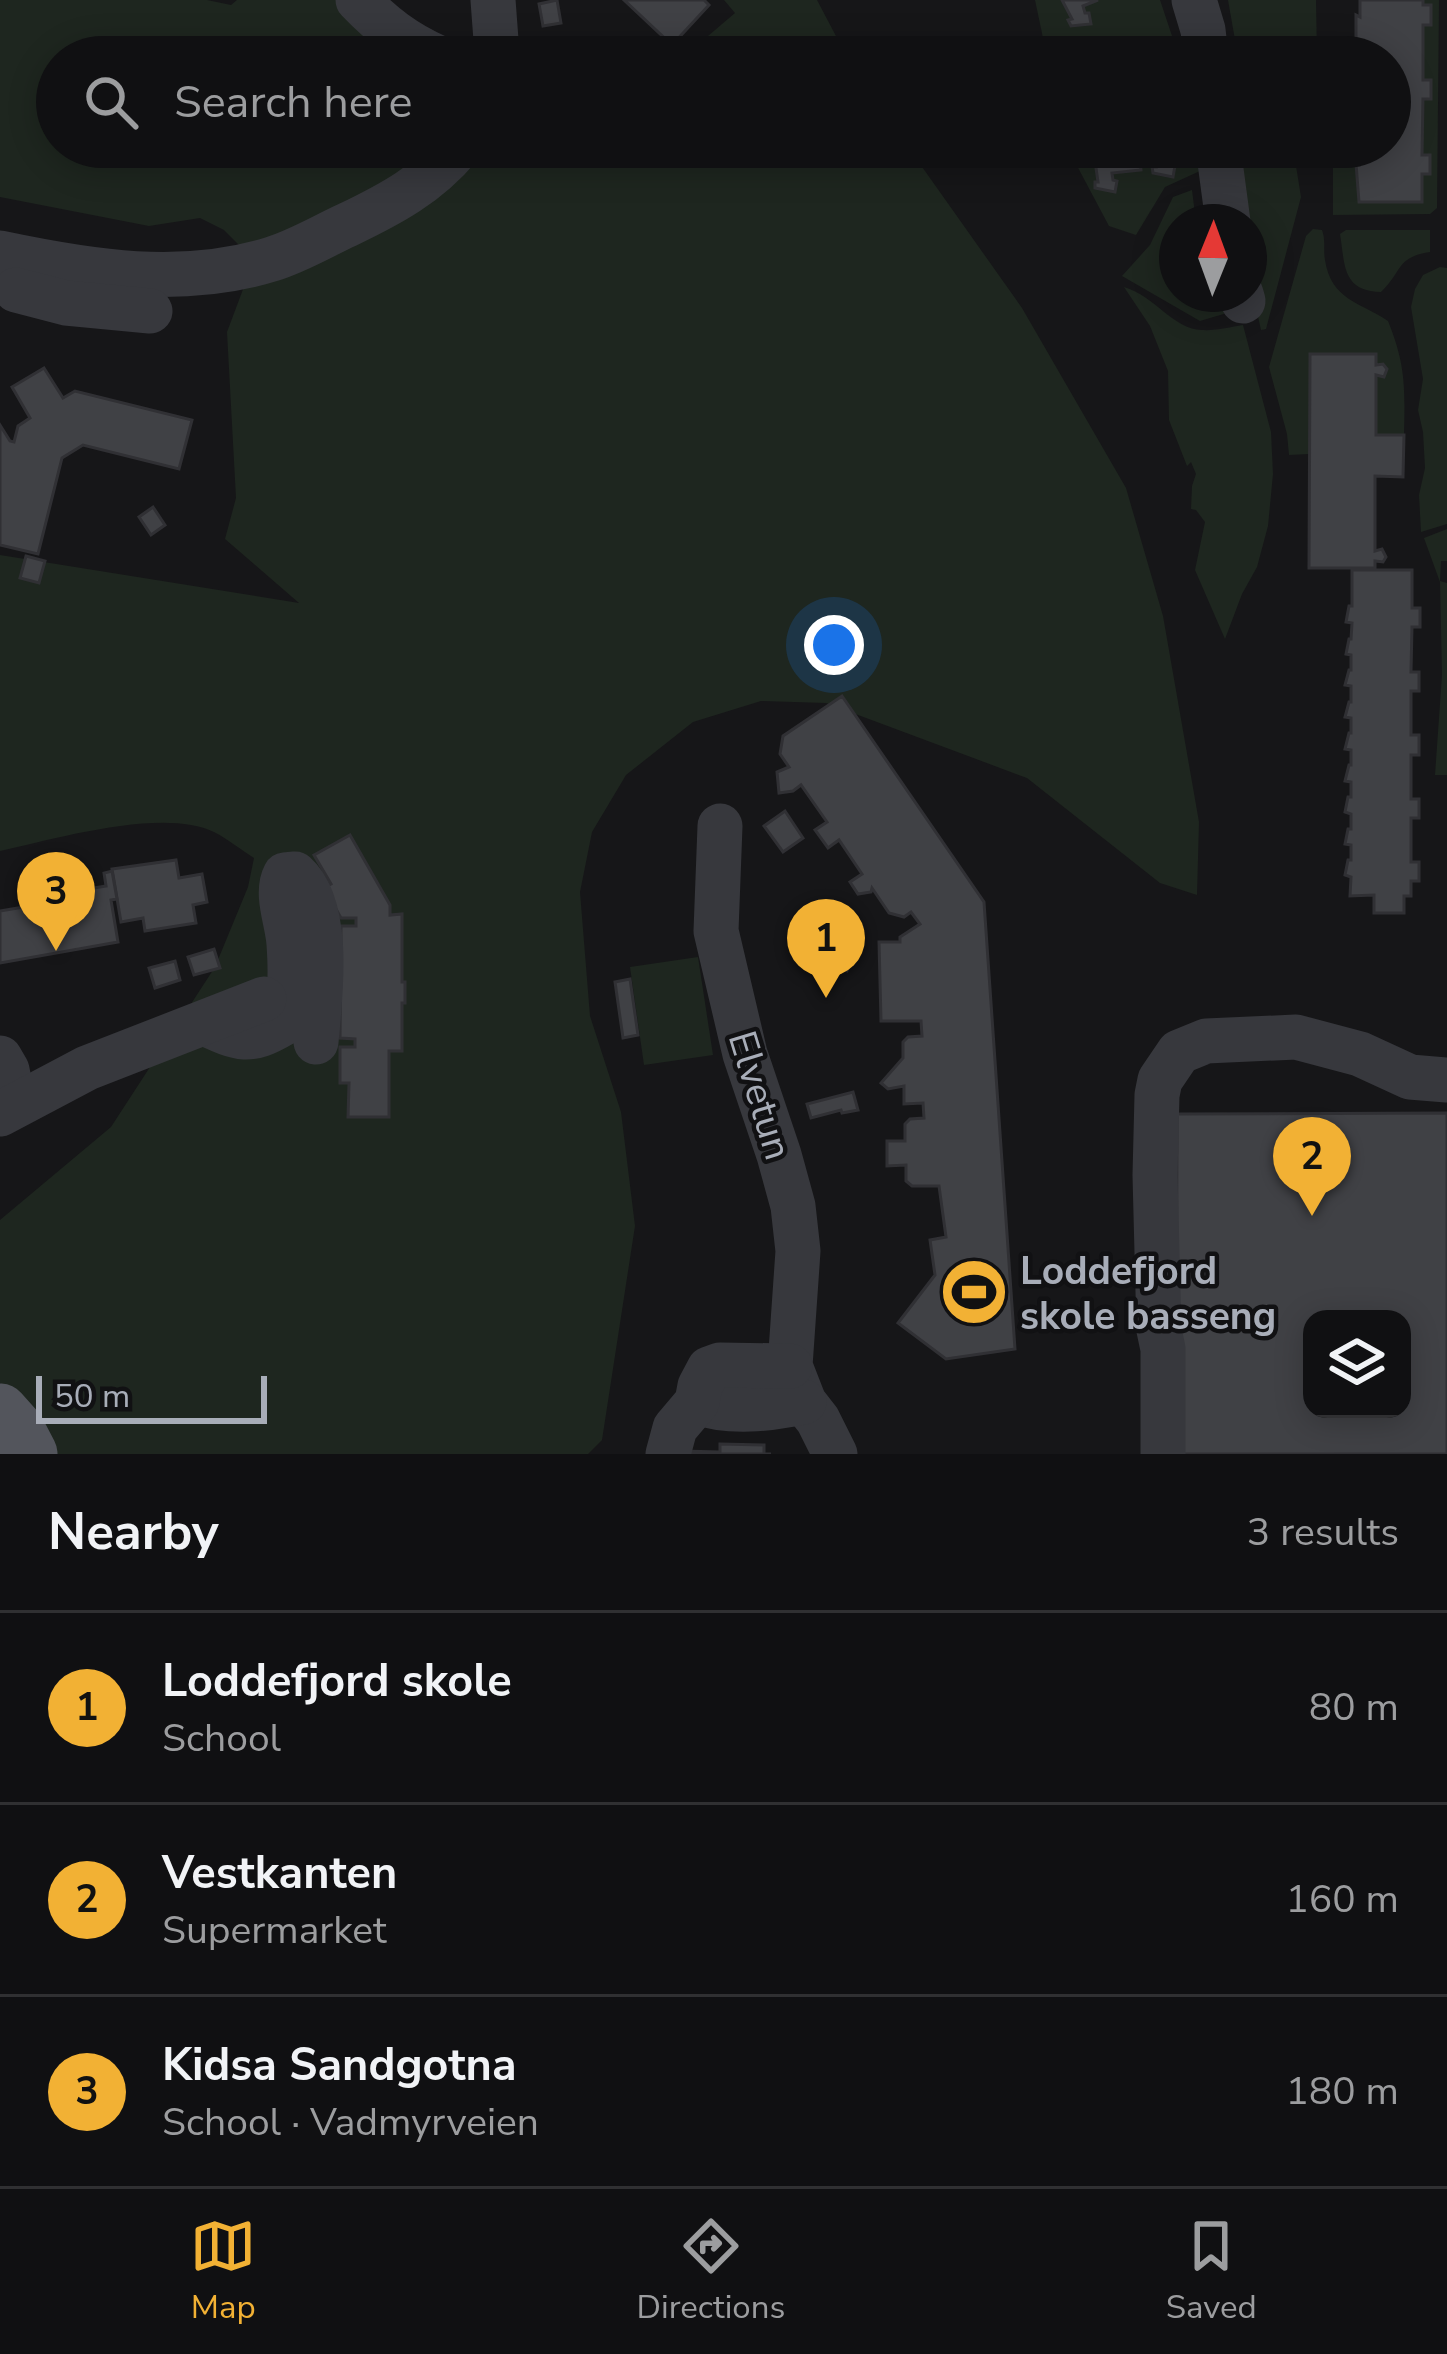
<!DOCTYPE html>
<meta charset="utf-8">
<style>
:root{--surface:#101012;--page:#19191b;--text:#f1f3f6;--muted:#9c9d9f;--line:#303032;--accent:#f2b134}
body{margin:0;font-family:"Nunito Sans",sans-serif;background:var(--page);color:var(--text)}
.controls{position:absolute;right:36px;bottom:36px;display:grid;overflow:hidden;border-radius:24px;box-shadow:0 6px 30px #0003}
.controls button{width:108px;height:108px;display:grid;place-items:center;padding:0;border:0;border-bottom:3px solid var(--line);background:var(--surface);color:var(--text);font:60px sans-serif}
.compass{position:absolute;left:1159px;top:204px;width:108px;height:108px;border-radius:50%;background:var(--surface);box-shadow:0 6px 30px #0003;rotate:1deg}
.scale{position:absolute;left:36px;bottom:30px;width:231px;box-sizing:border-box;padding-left:12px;border:6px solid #a8adb8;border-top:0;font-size:33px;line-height:42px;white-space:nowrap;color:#a8adb8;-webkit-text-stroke:9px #111113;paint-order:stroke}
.you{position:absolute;left:834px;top:645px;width:42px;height:42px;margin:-30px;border:9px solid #fff;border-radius:50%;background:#1a73e8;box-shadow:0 0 0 18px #1a73e833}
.badge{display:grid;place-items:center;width:78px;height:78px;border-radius:50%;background:var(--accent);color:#111;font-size:39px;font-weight:700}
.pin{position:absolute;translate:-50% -99px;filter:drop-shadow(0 3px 6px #0008)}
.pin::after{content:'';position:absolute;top:63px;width:42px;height:36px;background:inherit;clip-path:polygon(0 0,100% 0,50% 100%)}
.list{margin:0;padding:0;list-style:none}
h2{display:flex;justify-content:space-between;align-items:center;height:156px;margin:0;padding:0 48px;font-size:51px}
h2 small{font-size:39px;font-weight:400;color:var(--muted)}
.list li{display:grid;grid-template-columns:78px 1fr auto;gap:36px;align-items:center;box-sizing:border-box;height:192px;padding:0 48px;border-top:3px solid var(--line)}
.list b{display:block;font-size:45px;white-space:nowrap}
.list p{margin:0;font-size:39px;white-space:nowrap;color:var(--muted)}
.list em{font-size:39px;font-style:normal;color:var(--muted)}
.icon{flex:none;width:66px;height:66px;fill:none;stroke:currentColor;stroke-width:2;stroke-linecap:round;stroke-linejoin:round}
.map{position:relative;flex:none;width:1447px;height:1454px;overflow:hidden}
.search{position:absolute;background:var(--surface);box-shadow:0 6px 30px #0003;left:36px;right:36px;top:36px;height:132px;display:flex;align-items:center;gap:30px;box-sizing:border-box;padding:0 42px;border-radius:66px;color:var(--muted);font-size:45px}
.sheet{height:732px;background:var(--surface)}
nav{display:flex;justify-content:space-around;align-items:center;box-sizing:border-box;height:168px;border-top:3px solid var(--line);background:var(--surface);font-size:33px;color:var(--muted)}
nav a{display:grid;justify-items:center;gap:6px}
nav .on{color:var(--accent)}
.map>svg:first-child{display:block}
.green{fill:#1e261f}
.building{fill:#404145;stroke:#303034;stroke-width:3;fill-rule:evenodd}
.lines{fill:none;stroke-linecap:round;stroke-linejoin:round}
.minor{stroke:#37383d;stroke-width:45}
.major{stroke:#53555c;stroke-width:57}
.labels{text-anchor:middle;stroke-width:9;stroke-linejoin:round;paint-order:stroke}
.street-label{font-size:39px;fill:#a8adb8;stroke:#111113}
.poi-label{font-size:39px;font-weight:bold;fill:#a8adb8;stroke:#111113;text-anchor:start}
</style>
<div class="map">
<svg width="1447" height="1454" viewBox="0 0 1447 1454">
<rect width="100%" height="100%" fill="#161618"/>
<g class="green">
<path d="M 0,0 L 207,0 L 231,5 L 237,0 L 366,0 L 454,53 L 494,57 L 57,57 L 57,147 L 908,147 L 1022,308 L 1126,488 L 1163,616 L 1199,822 L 1197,895 L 1160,883 L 1027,778 L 826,703 L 761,701 L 693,722 L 626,775 L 592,832 L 580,892 L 590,1016 L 621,1112 L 635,1226 L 602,1440 L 588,1454 L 50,1454 L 0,1383 L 0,1220 L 111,1127 L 215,967 L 248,887 L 254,858 C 241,850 228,839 214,832 C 164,807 54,839 0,851 L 0,555 L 299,603 L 225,539 L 236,498 L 227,332 L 254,260 L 224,230 L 200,218 L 149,226 L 0,197 Z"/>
<path d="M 724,0 L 817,0 L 847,57 L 659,57 L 708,36 L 735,13 Z"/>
<path d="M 1035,0 L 1160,0 L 1179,57 L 1047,57 Z"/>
<path d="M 1228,0 L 1316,0 L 1317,57 L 1238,57 Z"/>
<path d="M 1423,0 L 1439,0 L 1437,208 L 1430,214 L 1333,215 L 1333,147 L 1359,147 L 1356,184 L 1422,201 L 1422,174 L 1430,173 L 1430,155 L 1422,155 L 1423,99 L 1430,99 L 1431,90 L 1423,80 L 1423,25 L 1431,25 L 1431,6 L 1423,5 Z"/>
<path d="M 1067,147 L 1196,147 L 1200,171 L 1165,187 L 1136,235 L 1109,226 Z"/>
<path d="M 1231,147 L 1293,147 L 1301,197 L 1266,329 L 1261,330 L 1249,277 L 1249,222 Z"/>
<path d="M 1192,190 L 1196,222 L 1177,222 L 1177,294 L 1225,294 L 1237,310 L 1200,321 L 1122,276 L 1150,245 L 1173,197 Z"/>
<path d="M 1313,229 L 1322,230 C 1326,241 1323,249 1325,260 C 1331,300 1360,302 1388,321 C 1406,365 1405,389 1404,435 L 1376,435 L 1376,355 L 1311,354 L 1309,454 L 1289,455 L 1287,434 L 1269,367 L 1306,236 Z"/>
<path d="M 1346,230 L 1430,230 L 1430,252 C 1396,257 1403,271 1381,292 C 1342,291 1345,265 1340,234 Z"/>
<path d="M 1440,267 L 1447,268 L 1447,524 L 1421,532 L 1419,495 L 1425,468 L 1423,432 L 1418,410 L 1423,379 L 1411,307 L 1415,289 L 1423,275 Z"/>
<path d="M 1124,287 C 1155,296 1174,330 1202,330 C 1215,331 1230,327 1243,325 L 1271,432 L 1273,474 L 1268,526 L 1257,567 L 1242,594 L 1225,639 L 1195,570 L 1205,522 L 1196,510 L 1191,509 L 1192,486 L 1196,474 L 1191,462 L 1187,466 L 1169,420 L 1168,371 L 1150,326 Z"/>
<path d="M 1447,529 L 1447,561 L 1441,561 L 1440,581 L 1447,583 L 1447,775 L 1435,775 L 1442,675 L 1440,582 L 1424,538 Z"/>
<path d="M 698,957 L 713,1055 L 644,1065 L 630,967 Z"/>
</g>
<g class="building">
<path d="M 557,0 L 561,23 L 543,26 L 539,4 Z"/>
<path d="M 624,0 L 704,0 L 709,5 L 672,45 Z"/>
<path d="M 1062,0 L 1098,0 L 1083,6 L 1085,13 L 1089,13 L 1091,24 L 1071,26 L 1068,20 L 1072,19 Z"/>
<path d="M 1360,0 L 1423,0 L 1423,5 L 1431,5 L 1431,25 L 1423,25 L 1423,80 L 1431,80 L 1431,99 L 1423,99 L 1422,155 L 1430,155 L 1430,174 L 1422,174 L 1422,202 L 1359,202 L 1356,164 L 1359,165 L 1359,147 L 1390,147 L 1390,57 L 1356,57 L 1356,15 L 1360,17 Z"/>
<path d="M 1093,147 L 1181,147 L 1182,156 L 1170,157 L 1171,166 L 1175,166 L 1173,177 L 1153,173 L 1152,167 L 1156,167 L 1155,159 L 1140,160 L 1141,170 L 1112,173 L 1113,180 L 1117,181 L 1115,192 L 1095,188 L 1095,182 L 1098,182 Z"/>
<path d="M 1310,354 L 1376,354 L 1376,365 L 1383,364 L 1387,369 L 1384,377 L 1376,375 L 1376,435 L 1404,435 L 1403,477 L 1375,476 L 1375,551 L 1382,549 L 1386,557 L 1383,562 L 1375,561 L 1375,568 L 1309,568 Z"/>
<path d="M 44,368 L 63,398 L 75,391 L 192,420 L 179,469 L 83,445 L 62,458 L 38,554 L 0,545 L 0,425 L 10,441 L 14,442 L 18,426 L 30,418 L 12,387 Z"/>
<path d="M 153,507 L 165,525 L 151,535 L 139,517 Z"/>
<path d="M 26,556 L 45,561 L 39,583 L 20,578 Z"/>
<path d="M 1352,570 L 1412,570 L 1412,608 L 1420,608 L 1420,627 L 1412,627 L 1411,672 L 1419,672 L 1419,691 L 1411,691 L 1411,735 L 1419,735 L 1419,755 L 1411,755 L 1411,799 L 1419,799 L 1419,818 L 1411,818 L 1411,862 L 1419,862 L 1419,881 L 1411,881 L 1411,896 L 1404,896 L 1404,913 L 1374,913 L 1374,895 L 1350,896 L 1351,877 L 1345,875 L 1348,860 L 1351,860 L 1351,845 L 1345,844 L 1348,829 L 1351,829 L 1351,814 L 1345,812 L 1348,797 L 1351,797 L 1351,782 L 1345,781 L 1349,765 L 1351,765 L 1351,750 L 1345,749 L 1349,733 L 1351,733 L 1351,718 L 1345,717 L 1349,702 L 1351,702 L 1351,686 L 1345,685 L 1349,670 L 1351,670 L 1351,655 L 1346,654 L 1349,639 L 1351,639 L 1352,623 L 1346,622 L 1349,606 L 1352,606 Z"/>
<path d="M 842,696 L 984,902 L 1015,1349 L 946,1359 L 898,1323 L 935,1275 L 930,1240 L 946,1237 L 939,1186 L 912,1186 L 906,1181 L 906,1165 L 887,1166 L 887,1141 L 905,1141 L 905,1124 L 910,1119 L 924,1118 L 923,1103 L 904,1104 L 904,1086 L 888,1089 L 881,1083 L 903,1058 L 903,1042 L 908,1037 L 922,1036 L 921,1021 L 881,1021 L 879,942 L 900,942 L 900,937 L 920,924 L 911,912 L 904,917 L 889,913 L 872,888 L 871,892 L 858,894 L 850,882 L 862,874 L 839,840 L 828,848 L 815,830 L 827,822 L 801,785 L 793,791 L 779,793 L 777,772 L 789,767 L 780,754 L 783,736 Z"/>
<path d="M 785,811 L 803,838 L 783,852 L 764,826 Z"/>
<path d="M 350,835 L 390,905 L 390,915 L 402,914 L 402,982 L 405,982 L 405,1003 L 402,1003 L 402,1051 L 389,1051 L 389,1117 L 348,1117 L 349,1083 L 340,1083 L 340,1047 L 355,1047 L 355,1039 L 340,1038 L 341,926 L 356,926 L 356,918 L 341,918 L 324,888 L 331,884 L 314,855 Z"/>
<path d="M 176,860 L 179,878 L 202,874 L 207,902 L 193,905 L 196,923 L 145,931 L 143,918 L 121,922 L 112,869 Z"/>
<path d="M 112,871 L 117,899 L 111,900 L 118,942 L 0,963 L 0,911 L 41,904 L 39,897 L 106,886 L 104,873 Z"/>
<path d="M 832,917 L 862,927 L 847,971 L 818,962 Z"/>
<path d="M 214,949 L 220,968 L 194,975 L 188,957 Z"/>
<path d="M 175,961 L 180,980 L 155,988 L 149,968 Z"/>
<path d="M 630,979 L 638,1035 L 623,1038 L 615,982 Z"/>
<path d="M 853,1092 L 858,1110 L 842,1113 L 841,1110 L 811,1118 L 807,1104 Z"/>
<path d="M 1447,1113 L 1447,1454 L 1176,1454 L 1177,1114 ZM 1312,1319 L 1402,1319 L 1402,1409 L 1312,1409 Z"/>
<path d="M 720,1444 L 764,1445 L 764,1454 L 771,1454 L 683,1454 L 683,1451 L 720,1452 Z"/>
</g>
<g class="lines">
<g class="minor">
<path d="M 358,0 C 382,25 405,43 437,57"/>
<path d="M 493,0 L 496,40 L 494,57"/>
<path d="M 1194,0 L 1203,30 L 1206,57"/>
<path d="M 1218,147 L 1228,222"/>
<path d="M 0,253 C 90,272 182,287 272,259 C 298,251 323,236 347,225 C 391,204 428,184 459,147"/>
<path d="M 16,290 L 66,303 L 150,311"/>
<path d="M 1241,294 L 1243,301"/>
<path d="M 720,826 L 716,931 L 745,1054 L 779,1155 L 793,1206 L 798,1251 L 790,1366 L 804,1402 L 818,1420 L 835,1454"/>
<path d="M 204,1023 C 239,1039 248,1044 282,1024 C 291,997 291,973 289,944 C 288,923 275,894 285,875 L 295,874 C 332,907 320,997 316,1042"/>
<path d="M 0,1058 L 7,1070 L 14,1106"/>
<path d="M 0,1114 L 87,1068 L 264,999"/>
<path d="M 697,1402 C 730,1414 770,1409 804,1402"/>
<path d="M 668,1454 L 675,1428 L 697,1402 L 700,1386 L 709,1369 L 720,1365 L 790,1366"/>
<path d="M 1163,1454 L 1163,1349 L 1159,1330 L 1155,1175 L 1157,1095 L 1160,1080 L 1179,1052 L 1206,1041 L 1296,1037 L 1360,1054 L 1410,1077 L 1447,1080"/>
</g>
<path class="major" d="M 0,1412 L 17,1431 L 29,1454"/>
</g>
<defs>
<g id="stadium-disc" transform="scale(3.45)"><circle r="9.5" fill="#f2b134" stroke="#111113"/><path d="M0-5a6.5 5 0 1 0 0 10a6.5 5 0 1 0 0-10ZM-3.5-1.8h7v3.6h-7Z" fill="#111"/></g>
</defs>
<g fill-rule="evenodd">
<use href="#stadium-disc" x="974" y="1292"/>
</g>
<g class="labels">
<g class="street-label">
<text transform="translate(761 1095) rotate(73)" y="14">Elvetun</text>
</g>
<g class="poi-label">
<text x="1020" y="1284">Loddefjord<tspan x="1020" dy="45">skole basseng</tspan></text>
</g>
</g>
</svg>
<div class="controls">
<button><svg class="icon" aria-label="layers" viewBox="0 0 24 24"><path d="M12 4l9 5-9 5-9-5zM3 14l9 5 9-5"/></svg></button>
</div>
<svg class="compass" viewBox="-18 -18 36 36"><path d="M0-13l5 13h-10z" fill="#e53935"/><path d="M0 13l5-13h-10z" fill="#9c9d9f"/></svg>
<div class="scale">50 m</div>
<div class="you"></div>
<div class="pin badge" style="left:826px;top:998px">1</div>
<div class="pin badge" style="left:1312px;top:1216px">2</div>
<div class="pin badge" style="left:56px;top:951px">3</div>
<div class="search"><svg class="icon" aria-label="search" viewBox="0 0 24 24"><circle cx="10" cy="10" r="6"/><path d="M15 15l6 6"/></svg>Search here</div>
</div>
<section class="sheet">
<h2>Nearby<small>3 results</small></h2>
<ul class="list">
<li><span class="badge">1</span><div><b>Loddefjord skole</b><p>School</p></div><em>80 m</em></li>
<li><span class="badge">2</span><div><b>Vestkanten</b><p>Supermarket</p></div><em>160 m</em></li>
<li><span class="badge">3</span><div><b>Kidsa Sandgotna</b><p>School · Vadmyrveien</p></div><em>180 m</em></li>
</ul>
</section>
<nav>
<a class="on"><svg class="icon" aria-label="map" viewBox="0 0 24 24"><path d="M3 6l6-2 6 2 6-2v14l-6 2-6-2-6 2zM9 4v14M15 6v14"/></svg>Map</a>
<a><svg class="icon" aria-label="directions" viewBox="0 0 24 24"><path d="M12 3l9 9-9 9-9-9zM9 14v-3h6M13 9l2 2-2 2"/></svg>Directions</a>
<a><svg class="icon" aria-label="saved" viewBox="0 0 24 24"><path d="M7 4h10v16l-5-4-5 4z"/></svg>Saved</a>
</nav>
